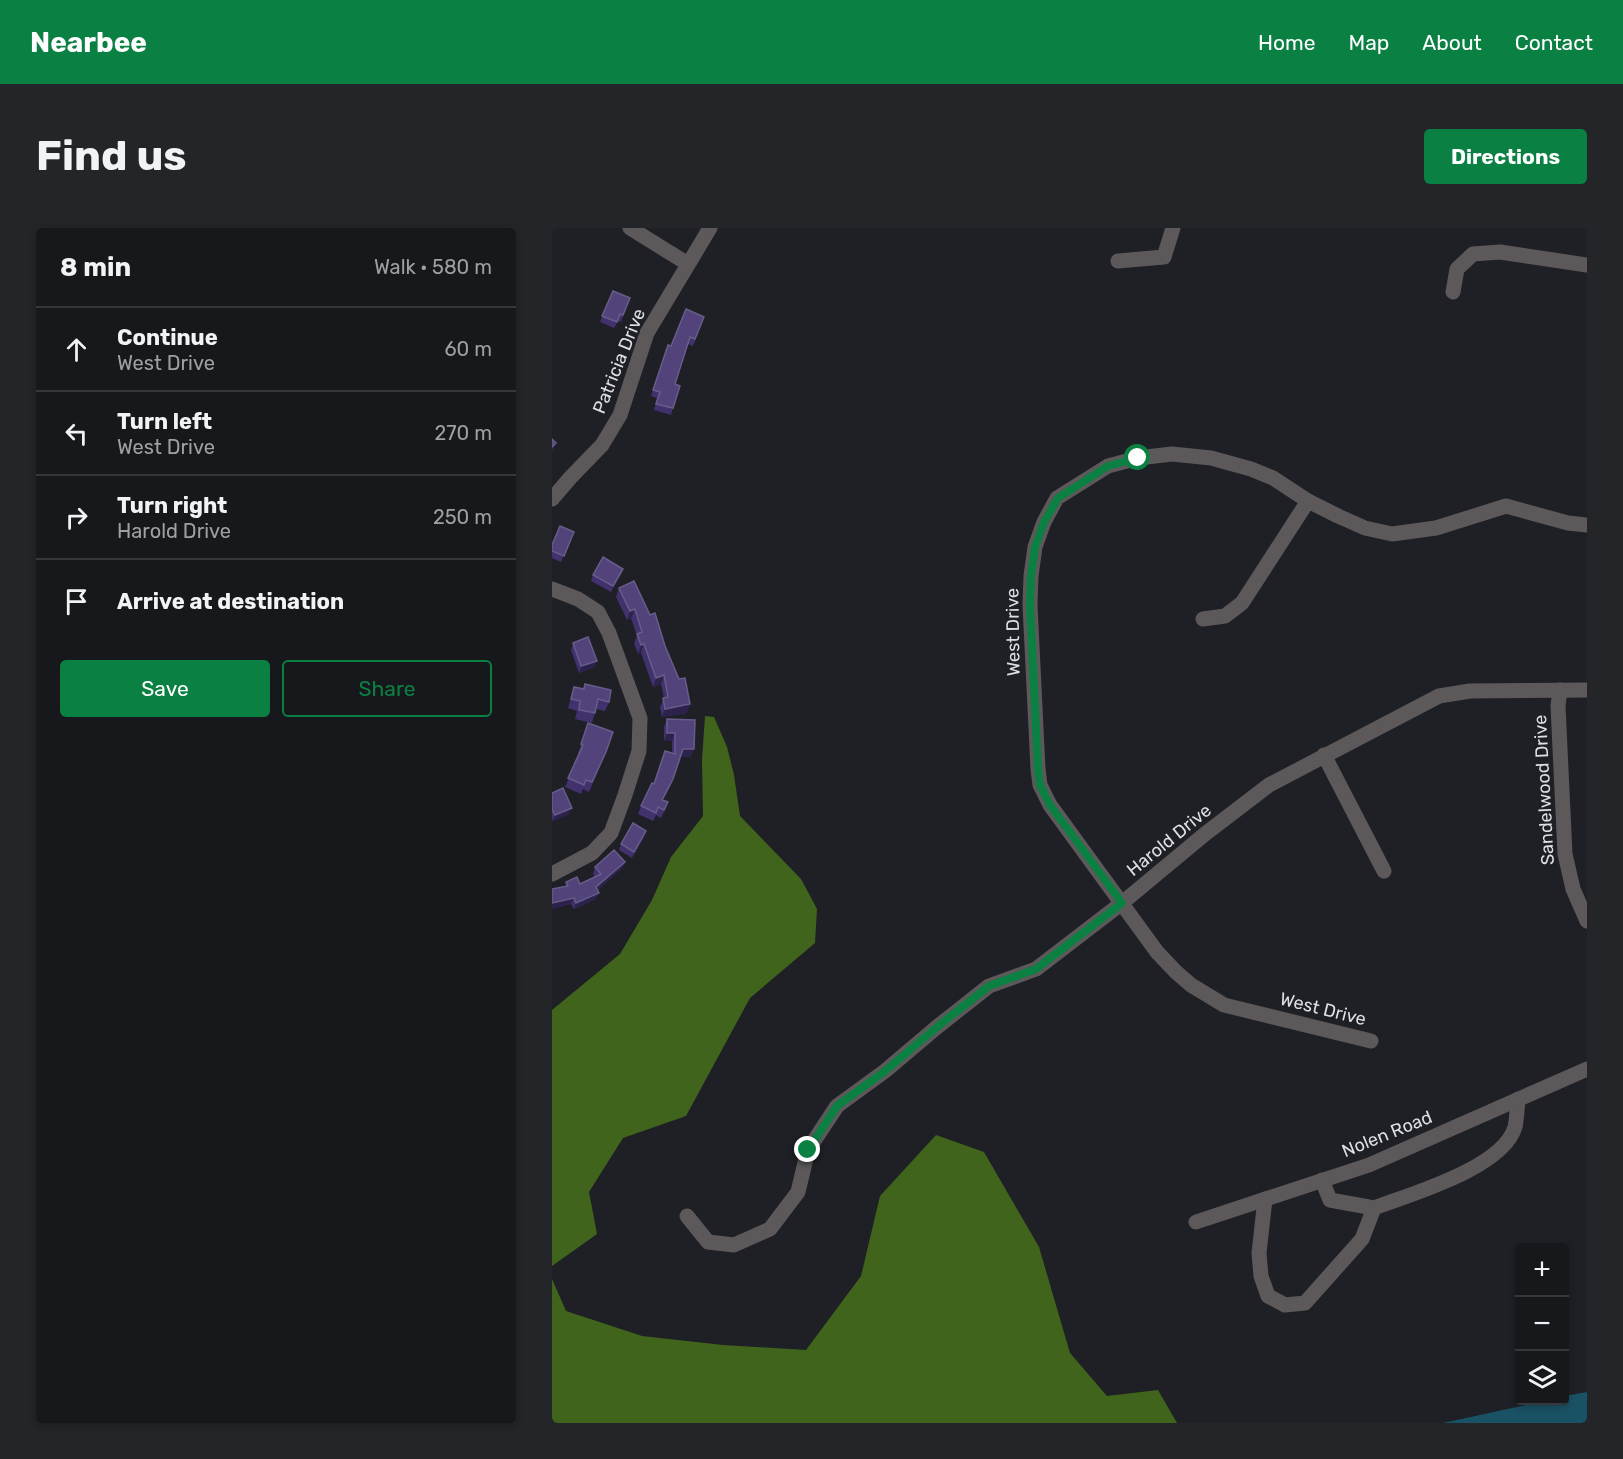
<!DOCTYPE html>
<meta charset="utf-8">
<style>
:root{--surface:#16181c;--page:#232529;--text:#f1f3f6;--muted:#9ea0a3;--line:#35373b;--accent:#0b8043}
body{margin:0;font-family:Rubik,sans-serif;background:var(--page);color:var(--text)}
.controls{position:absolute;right:18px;bottom:18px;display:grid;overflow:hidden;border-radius:6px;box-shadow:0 3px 9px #0003}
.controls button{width:54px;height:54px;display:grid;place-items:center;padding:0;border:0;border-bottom:2px solid var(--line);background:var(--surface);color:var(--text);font:30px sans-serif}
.stop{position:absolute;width:18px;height:18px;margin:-14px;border:4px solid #0b8043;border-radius:50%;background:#fff}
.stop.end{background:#0b8043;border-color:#fff;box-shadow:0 2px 6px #0008}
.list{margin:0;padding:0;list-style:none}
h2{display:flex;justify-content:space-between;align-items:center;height:78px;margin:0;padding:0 24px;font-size:26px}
h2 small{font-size:20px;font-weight:400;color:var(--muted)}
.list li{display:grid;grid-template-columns:39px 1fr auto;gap:18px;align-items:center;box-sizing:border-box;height:84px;padding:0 24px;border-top:2px solid var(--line)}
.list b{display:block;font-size:22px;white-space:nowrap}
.list p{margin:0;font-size:20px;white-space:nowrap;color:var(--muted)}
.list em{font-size:20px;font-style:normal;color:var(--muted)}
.actions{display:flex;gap:12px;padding:18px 24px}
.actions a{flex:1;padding:14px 0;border:2px solid var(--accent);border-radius:6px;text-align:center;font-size:21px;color:var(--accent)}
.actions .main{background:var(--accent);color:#fff}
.icon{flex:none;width:33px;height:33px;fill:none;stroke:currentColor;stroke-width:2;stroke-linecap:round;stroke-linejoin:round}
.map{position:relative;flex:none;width:1035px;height:1195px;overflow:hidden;border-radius:6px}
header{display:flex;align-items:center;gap:36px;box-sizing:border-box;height:84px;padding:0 30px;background:var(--accent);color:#fff}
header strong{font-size:28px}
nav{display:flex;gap:33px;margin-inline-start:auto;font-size:21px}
.intro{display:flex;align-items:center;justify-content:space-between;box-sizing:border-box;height:144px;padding:0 36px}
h1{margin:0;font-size:42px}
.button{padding:15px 27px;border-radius:6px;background:var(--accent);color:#fff;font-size:21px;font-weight:700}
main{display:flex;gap:36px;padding:0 36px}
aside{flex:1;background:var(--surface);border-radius:6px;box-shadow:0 3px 9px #0003}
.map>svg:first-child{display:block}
.forest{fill:#41641c}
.water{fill:#1a5265}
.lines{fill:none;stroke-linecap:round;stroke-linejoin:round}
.minor{stroke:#5d595a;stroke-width:15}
.wall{fill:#41316d}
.shaded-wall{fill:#2c224b}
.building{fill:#52447a;stroke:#675c8a;stroke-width:1.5}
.route{stroke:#0b8043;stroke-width:8}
.labels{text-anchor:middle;stroke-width:5;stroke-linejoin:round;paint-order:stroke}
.street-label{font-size:18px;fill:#dddfe3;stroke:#1e2025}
</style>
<header>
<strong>Nearbee</strong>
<nav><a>Home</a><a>Map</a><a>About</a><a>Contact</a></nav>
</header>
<div class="intro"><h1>Find us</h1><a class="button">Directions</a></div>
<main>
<aside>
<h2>8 min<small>Walk · 580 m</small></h2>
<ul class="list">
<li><svg class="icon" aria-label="ahead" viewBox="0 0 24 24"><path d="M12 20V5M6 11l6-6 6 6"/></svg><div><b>Continue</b><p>West Drive</p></div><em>60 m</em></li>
<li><svg class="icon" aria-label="left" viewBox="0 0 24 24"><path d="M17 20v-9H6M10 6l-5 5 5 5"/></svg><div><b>Turn left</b><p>West Drive</p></div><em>270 m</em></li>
<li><svg class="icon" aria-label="right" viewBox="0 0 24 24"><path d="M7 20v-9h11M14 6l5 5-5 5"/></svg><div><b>Turn right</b><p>Harold Drive</p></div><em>250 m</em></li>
<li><svg class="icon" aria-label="arrive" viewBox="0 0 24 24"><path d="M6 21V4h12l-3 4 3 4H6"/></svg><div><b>Arrive at destination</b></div></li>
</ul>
<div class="actions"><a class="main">Save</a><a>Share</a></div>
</aside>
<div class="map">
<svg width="1035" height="1195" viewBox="0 0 1035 1195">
<rect width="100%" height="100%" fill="#1e2025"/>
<g class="forest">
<path d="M 153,488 L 162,489 L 175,519 L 182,547 L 188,588 L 249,651 L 265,681 L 263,715 L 198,770 L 134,888 L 71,910 L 37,964 L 45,1006 L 0,1038 L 0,782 L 68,726 L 100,672 L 119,629 L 151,588 L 150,532 Z"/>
<path d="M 384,907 L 432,924 L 487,1019 L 518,1125 L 555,1168 L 606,1162 L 625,1195 L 0,1195 L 0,1051 L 14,1083 L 90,1108 L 171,1117 L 254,1122 L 309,1048 L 328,968 Z"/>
</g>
<path class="water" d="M 1035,1164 L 1035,1195 L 891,1195 L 992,1173 L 1012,1172 L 1013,1168 Z"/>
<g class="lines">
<g class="minor">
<path d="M 78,0 L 136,36"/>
<path d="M 566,33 L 612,29 L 621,0"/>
<path d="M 901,64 L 905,41 L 921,26 L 948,24 L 1035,37"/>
<path d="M 0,271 L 18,250 L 50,217 L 68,187 L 95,105 L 158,0"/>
<path d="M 0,361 L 26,371 L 46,384 L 57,405 L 88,490 L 87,523 L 73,567 L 59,605 L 40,625 L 0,646"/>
<path d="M 651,391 L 673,388 L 690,375 L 756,273"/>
<path d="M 1008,462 L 1006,478 L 1013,626 L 1021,661 L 1035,693"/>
<path d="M 772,527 L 832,643"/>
<path d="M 819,813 L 672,777 L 639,757 L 624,744 L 605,724 L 498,577 L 488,557 L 486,541 L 478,377 L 479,348 L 483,319 L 492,294 L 505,270 L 556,238 L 586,230 L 620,226 L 659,230 L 699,241 L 721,250 L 756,273 L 786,288 L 813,300 L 840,306 L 884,300 L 954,278 L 1016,295 L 1035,297"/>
<path d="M 770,952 L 778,972 L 822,980"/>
<path d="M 713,971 L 707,1025 L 709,1048 L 716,1068 L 733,1077 L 753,1075 L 810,1011 L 822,980 C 859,966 951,940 963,899 C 965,890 965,880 966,871"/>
<path d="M 135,988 L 156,1014 L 182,1017 L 218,1001 L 246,964 L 256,922 L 285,878 L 333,843 L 385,799 L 437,758 L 484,741 L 570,675 L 653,606 L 717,557 L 887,468 L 918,463 L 1035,462"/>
<path d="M 644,994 L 817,937 L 1035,841"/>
</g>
</g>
<g class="wall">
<path d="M 61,63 L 78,70 L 69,94 L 66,93 L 62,100 L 48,94 Z"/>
<path d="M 152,89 L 141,118 L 136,116 L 123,156 L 121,180 L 119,187 L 102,182 L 105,170 L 99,168 L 116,117 L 119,118 Z"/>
<path d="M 22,304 L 9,334 L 0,330 L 0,317 Z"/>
<path d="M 41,347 L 69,347 L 59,364 L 39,353 Z"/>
<path d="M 82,353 L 135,485 L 110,489 L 108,479 L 112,470 L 109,456 L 101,459 L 89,425 L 86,426 L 82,415 L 85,408 L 79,390 L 75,392 L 64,369 L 67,360 Z"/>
<path d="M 21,415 L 43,439 L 27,445 L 19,422 Z"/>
<path d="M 33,456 L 57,474 L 53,483 L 44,481 L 40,495 L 23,491 L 25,483 L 16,480 L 22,459 L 31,461 Z"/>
<path d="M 115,491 L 139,529 L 129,528 L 118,559 L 111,572 L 116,574 L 113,582 L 109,590 L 104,587 L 101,593 L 86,586 L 89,578 L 120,525 L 120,513 L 112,513 L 112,499 Z"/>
<path d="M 36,495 L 50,533 L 37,564 L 31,561 L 29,566 L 13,559 L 27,526 L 26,526 Z"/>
<path d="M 0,565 L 17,586 L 1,593 L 0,591 Z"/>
<path d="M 92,610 L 80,630 L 67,622 L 69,616 Z"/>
<path d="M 73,634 L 70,640 L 46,662 L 44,671 L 22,681 L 19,676 L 0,681 L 0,661 L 13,658 L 14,654 L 28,656 L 43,649 L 41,646 L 43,639 Z"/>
</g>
<g class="shaded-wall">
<path d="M 4,215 L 1,223 L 0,224 L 0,219 Z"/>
<path d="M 71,341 L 69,347 L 59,364 L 61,358 Z"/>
<path d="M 83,381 L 79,390 L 75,392 L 78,383 Z"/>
<path d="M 92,416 L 89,425 L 86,426 L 89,417 Z"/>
<path d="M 45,433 L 43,439 L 27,445 L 29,438 Z"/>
<path d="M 112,447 L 109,456 L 101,459 L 104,450 Z"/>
<path d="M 138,476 L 135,485 L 110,489 L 113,481 Z"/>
<path d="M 115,505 L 123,505 L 120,513 L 112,513 Z"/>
<path d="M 131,521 L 142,521 L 139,529 L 128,528 Z"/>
<path d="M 20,580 L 17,586 L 1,593 L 3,587 Z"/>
<path d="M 94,603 L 92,610 L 80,630 L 82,624 Z"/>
<path d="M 73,634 L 70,640 L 42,666 L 44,659 Z"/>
<path d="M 47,665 L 44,671 L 22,681 L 24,675 Z"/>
<path d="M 22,670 L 19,676 L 0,681 L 0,675 Z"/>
</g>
<g class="building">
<path d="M 61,63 L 78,70 L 71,87 L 68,86 L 65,94 L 50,88 Z"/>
<path d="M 134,81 L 152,89 L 143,111 L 138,109 L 123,156 L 128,158 L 121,180 L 104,176 L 108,164 L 101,162 L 116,117 L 119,118 Z"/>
<path d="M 0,211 L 4,215 L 0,219 Z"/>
<path d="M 8,298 L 22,304 L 12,328 L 0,323 L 0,317 Z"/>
<path d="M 51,329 L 71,341 L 61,358 L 41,347 Z"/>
<path d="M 82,353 L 98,387 L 103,385 L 113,418 L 127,451 L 133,450 L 138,476 L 113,481 L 111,470 L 116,469 L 112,447 L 104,450 L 92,416 L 89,417 L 85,406 L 90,404 L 83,381 L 78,383 L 67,360 Z"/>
<path d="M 36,409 L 45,433 L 29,438 L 21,415 Z"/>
<path d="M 33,456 L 59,462 L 57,474 L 46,471 L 43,485 L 27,482 L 28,473 L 19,471 L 22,459 L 32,461 Z"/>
<path d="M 115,491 L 143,492 L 142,521 L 131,521 L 121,551 L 110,572 L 116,574 L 112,582 L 106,579 L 104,585 L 89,578 L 100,555 L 102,556 L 113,523 L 123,526 L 123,505 L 115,505 Z"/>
<path d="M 36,495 L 61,504 L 54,524 L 40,554 L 34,552 L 32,557 L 16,550 L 31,517 L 29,516 Z"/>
<path d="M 11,560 L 20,580 L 3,587 L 0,581 L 0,565 Z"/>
<path d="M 81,595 L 94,603 L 82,624 L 69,616 Z"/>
<path d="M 62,622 L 73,634 L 44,659 L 47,665 L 24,675 L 22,670 L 0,675 L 0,661 L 16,658 L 14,654 L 25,649 L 28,656 L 49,646 L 43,639 Z"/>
</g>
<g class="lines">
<path class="route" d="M 256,922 L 285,878 L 333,843 L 385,799 L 437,758 L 484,741 L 570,675 L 498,577 L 488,557 L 486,541 L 478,377 L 479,348 L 483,319 L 492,294 L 506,270 L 556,238 L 586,230"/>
</g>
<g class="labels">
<g class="street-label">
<text transform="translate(67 133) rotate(-68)" y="6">Patricia Drive</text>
<text transform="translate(461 404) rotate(-91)" y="6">West Drive</text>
<text transform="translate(992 562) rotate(-93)" y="6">Sandelwood Drive</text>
<text transform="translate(617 612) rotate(-39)" y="6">Harold Drive</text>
<text transform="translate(771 781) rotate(14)" y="6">West Drive</text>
<text transform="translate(835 906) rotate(-22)" y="6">Nolen Road</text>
</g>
</g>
</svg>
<div class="controls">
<button>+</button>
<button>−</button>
<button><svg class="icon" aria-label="layers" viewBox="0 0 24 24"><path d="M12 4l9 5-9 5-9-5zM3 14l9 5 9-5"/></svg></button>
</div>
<div class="stop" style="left:586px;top:230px"></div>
<div class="stop end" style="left:256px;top:922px"></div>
</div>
</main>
